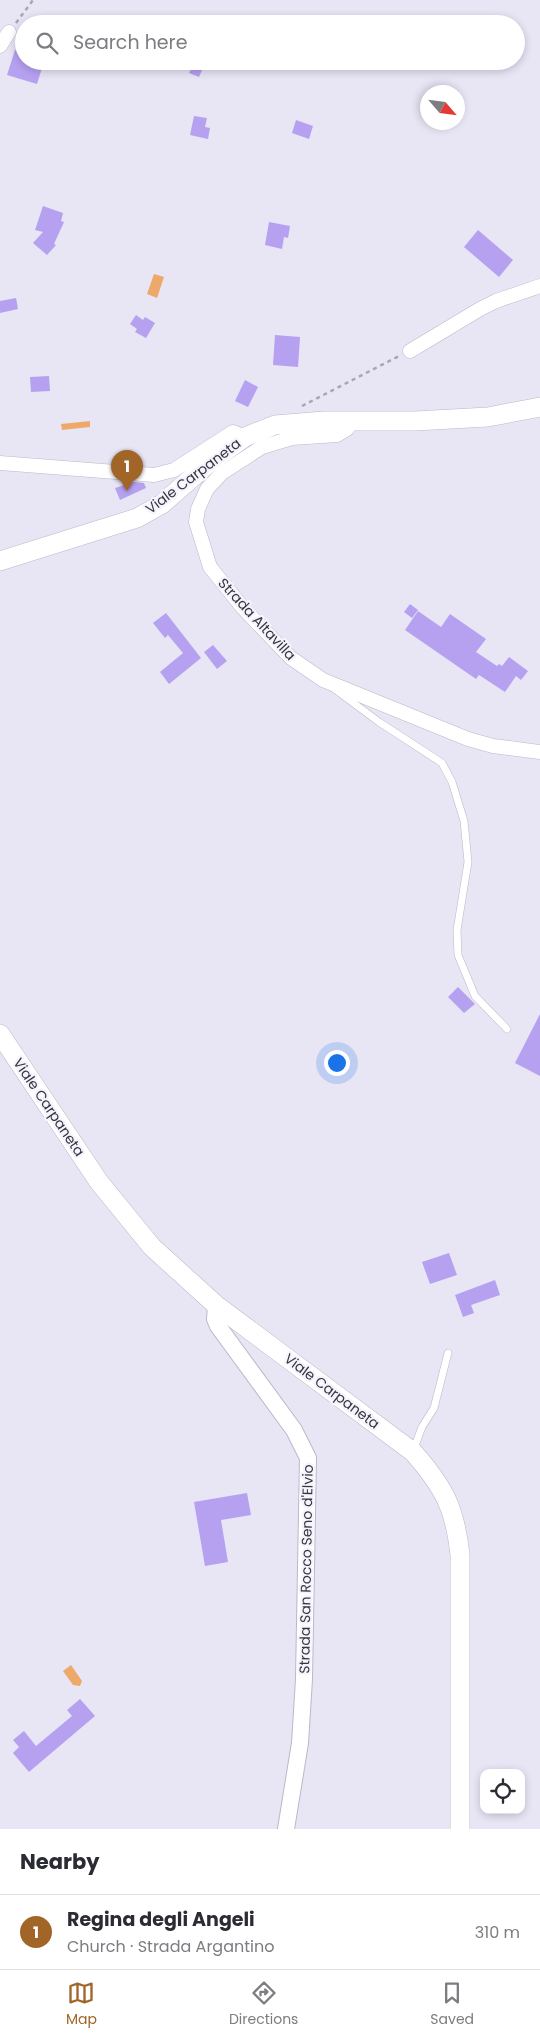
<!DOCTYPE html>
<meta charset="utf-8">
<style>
:root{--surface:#fff;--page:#f2f2f3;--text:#2b2b33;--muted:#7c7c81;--line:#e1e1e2;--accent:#a16528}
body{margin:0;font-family:Poppins,sans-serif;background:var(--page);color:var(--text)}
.controls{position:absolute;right:15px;bottom:15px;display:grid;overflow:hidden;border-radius:10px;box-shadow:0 2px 8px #0003}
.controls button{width:45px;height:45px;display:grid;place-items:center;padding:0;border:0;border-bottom:1px solid var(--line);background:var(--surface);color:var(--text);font:25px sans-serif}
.compass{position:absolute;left:420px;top:85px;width:45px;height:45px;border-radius:50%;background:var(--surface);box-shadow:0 2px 8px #0003;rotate:118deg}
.you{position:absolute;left:336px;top:1062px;width:18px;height:18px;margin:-12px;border:4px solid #fff;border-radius:50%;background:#1a73e8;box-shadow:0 0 0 8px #1a73e833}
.badge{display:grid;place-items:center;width:32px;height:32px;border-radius:50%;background:var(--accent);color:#fff;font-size:16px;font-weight:700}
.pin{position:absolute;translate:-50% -41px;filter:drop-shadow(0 1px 2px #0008)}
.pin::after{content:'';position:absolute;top:26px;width:18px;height:15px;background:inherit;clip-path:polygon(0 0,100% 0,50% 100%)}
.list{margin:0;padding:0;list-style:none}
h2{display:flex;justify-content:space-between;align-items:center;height:65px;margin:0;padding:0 20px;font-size:21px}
h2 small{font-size:16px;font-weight:400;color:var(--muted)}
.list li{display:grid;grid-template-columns:32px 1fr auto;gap:15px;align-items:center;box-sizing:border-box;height:75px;padding:0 20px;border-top:1px solid var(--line)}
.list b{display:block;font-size:19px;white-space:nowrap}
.list p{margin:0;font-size:16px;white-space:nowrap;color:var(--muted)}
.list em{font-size:16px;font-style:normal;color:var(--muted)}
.icon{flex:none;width:28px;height:28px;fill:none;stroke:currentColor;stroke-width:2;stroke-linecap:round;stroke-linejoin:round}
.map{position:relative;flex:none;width:540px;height:1829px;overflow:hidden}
.search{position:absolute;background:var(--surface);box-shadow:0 2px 8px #0003;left:15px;right:15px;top:15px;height:55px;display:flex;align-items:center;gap:12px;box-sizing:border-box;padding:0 18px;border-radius:28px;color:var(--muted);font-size:19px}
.sheet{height:140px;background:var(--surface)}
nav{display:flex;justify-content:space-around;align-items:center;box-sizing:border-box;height:70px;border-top:1px solid var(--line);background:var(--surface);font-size:14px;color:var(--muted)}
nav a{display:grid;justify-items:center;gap:2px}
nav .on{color:var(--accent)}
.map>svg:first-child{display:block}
.water{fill:#eea96a}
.building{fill:#b6a1f1}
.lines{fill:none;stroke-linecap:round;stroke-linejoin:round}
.service-casing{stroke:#bcb8c7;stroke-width:8}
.minor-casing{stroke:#bcb8c7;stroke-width:15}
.tertiary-casing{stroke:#bcb8c7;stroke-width:18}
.secondary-casing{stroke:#bcb8c7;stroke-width:20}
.path{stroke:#a8a6b2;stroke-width:2.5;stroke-dasharray:4 4;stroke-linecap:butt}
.service{stroke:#fff;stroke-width:7}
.minor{stroke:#fff;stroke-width:14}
.tertiary{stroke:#fff;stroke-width:16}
.secondary{stroke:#fff;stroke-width:19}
.labels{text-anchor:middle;stroke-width:4.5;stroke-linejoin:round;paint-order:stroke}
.street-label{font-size:14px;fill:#37363c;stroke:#f5f3fd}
</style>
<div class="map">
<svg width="540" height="1829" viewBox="0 0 540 1829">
<rect width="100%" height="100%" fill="#e8e5f5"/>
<g class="water">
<path d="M 154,274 L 164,277 L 157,298 L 147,294 Z"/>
<path d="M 90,421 L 90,427 L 62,430 L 61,424 Z"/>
<path d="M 71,1665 L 82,1681 L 80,1686 L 73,1685 L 63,1671 Z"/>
</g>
<g class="building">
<path d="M 15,50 L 24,52 L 24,61 L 42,61 L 40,67 L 42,68 L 37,84 L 7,75 Z"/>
<path d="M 195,61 L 206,61 L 199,77 L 189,73 Z"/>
<path d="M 194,116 L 207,118 L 205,127 L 210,128 L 208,139 L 190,135 Z"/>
<path d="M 296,120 L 313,126 L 309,139 L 292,133 Z"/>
<path d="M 43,206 L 63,213 L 61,221 L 64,222 L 54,244 L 56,245 L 47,255 L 33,243 L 43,232 L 35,230 Z"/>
<path d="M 269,222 L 290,226 L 288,238 L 284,237 L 282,249 L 265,245 Z"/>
<path d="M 478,230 L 513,260 L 499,277 L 464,247 Z"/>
<path d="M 16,298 L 18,309 L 0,313 L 0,301 Z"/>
<path d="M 136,315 L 143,320 L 145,317 L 155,323 L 146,338 L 135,332 L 137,329 L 130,324 Z"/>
<path d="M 275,335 L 300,337 L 298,367 L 273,365 Z"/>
<path d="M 49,376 L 50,391 L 31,392 L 30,377 Z"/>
<path d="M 245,380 L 258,387 L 248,407 L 235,401 Z"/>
<path d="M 134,482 L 144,483 L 146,488 L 120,500 L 115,488 Z"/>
<path d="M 410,604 L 418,610 L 412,618 L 404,612 Z"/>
<path d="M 418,611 L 441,627 L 450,614 L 486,639 L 476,652 L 497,666 L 499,664 L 502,666 L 509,657 L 528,671 L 521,680 L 516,676 L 505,692 L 479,675 L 476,679 L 405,630 Z"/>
<path d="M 166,613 L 201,658 L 169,684 L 160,672 L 183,653 L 168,635 L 165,638 L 153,623 Z"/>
<path d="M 213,645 L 227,661 L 217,669 L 204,652 Z"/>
<path d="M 458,987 L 475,1004 L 464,1013 L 448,997 Z"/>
<path d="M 540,1014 L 540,1076 L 515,1063 Z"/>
<path d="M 449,1253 L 457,1275 L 430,1284 L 422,1262 Z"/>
<path d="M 495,1280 L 500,1295 L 471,1305 L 474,1313 L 463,1317 L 455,1295 Z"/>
<path d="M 247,1493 L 251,1515 L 221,1520 L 228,1562 L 205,1566 L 194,1502 Z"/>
<path d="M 80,1699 L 95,1716 L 29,1772 L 13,1753 L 19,1747 L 13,1740 L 24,1731 L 36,1746 L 72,1716 L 67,1710 Z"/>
</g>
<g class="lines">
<g class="service-casing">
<g id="service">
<path d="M 336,690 L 379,722 L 442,763 L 452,782 L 464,821 L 468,862 L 457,930 L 458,955 L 475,996 L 507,1029"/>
<path d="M 413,1451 L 422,1427 L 434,1408 L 448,1353"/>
</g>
</g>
<g class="minor-casing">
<g id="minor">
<path d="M 0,46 L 9,32"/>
<path d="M 410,351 L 480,309 L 496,301 L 540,286"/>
<path d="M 352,421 L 347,429 L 337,435 L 292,438 L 262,447 L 222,473 L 207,489 L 198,509 L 196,522 L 210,567 L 243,608 L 291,658 L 323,680 L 468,739 L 493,746 L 540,752"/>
<path d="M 0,463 L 154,475 L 174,470 L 233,432 L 245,437"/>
</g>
</g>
<g class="tertiary-casing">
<path id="tertiary" d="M 216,1305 L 215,1319 L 218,1326 L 294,1430 L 308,1458 L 304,1679 L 300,1743 L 286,1829"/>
</g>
<g class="secondary-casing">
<g id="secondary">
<path d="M 0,561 L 137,518 L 162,504 L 210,462 L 245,437 L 275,425 L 324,421 L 415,421 L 488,417 L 540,407"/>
<path d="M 0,1034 L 99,1182 L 152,1247 L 216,1305 L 413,1452 C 444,1487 455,1508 460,1555 L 460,1829"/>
</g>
</g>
<g class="path">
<path d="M 16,23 L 33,0"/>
<path d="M 302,406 L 399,356"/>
</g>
<use href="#service" class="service"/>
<use href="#minor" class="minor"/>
<use href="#tertiary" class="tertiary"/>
<use href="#secondary" class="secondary"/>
</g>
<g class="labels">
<g class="street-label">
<text transform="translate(193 476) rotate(-37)" y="5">Viale Carpaneta</text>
<text transform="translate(257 619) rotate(47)" y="5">Strada Altavilla</text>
<text transform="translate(49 1107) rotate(56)" y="5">Viale Carpaneta</text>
<text transform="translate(332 1391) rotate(37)" y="5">Viale Carpaneta</text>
<text transform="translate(306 1569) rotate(-89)" y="5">Strada San Rocco Seno d'Elvio</text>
</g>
</g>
</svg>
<div class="controls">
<button><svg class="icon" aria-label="locate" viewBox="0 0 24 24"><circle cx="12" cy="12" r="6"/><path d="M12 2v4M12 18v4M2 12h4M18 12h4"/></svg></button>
</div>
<svg class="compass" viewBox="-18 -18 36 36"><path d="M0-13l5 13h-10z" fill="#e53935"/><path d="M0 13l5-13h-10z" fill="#7c7c81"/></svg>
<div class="you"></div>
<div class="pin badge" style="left:127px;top:491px">1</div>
<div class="search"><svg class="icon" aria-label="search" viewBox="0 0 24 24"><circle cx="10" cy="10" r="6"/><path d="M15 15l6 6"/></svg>Search here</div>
</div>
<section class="sheet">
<h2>Nearby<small></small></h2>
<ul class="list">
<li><span class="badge">1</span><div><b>Regina degli Angeli</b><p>Church · Strada Argantino</p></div><em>310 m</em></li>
</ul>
</section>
<nav>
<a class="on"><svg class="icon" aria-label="map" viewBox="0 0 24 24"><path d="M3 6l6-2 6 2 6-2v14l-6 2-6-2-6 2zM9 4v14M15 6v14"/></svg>Map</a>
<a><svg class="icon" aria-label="directions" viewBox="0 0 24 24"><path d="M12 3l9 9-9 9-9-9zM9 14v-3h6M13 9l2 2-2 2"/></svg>Directions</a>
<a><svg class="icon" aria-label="saved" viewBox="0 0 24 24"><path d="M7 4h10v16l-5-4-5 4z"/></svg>Saved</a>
</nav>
